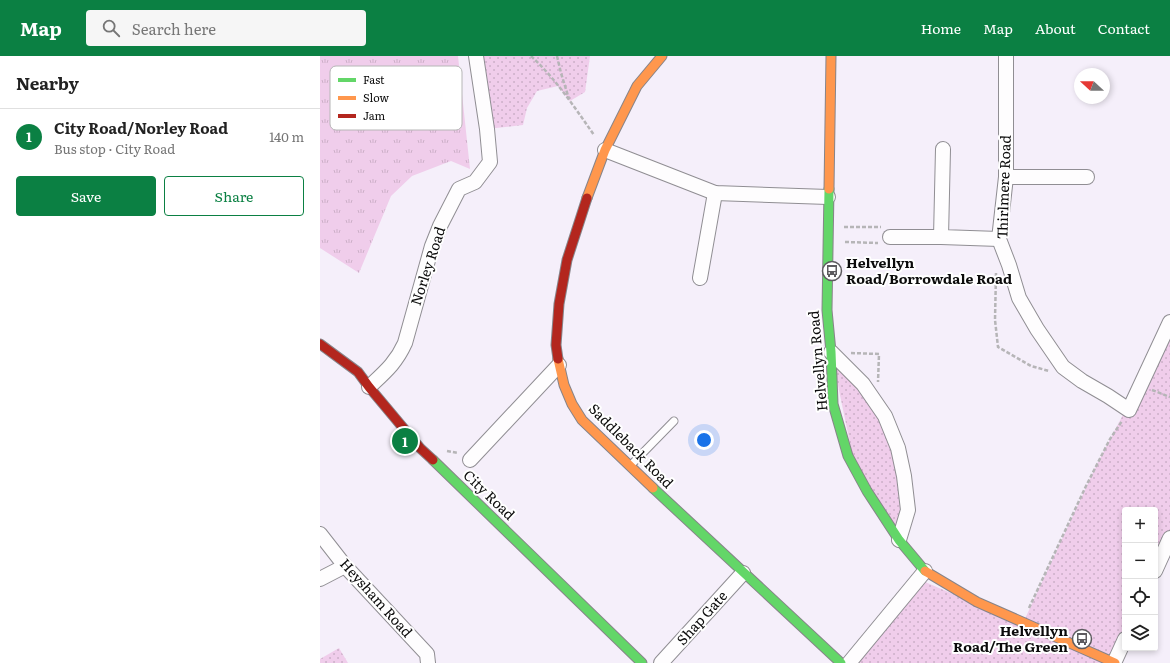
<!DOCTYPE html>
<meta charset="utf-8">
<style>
:root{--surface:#fff;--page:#f6f6f6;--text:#222;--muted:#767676;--line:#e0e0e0;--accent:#0b8043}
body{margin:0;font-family:Literata,serif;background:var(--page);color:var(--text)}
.controls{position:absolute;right:12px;bottom:12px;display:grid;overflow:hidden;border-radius:4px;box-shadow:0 2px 6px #0003}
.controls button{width:36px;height:36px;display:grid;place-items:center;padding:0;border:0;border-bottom:1px solid var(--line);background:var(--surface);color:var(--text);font:20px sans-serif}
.compass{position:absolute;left:754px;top:12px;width:36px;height:36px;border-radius:50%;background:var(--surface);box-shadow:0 2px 6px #0003;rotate:291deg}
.you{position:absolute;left:384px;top:384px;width:14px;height:14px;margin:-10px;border:3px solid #fff;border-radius:50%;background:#1a73e8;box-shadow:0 0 0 6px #1a73e833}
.badge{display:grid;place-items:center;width:26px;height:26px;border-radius:50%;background:var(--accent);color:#fff;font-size:13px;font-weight:700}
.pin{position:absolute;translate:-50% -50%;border:2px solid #fff;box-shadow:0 1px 4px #0006}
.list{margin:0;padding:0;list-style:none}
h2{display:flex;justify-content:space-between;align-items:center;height:52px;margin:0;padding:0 16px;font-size:17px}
h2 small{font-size:13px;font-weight:400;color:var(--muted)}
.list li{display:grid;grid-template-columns:26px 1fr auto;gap:12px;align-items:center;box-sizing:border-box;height:56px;padding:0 16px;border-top:1px solid var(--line)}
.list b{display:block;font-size:15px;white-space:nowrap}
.list p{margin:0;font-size:13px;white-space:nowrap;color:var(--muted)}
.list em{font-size:13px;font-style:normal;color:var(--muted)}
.actions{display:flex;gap:8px;padding:12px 16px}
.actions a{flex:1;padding:9px 0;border:1px solid var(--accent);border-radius:4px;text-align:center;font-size:14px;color:var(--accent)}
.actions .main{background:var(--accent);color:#fff}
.icon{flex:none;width:22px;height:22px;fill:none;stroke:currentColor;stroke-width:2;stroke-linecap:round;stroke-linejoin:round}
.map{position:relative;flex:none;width:850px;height:607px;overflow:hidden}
header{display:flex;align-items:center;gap:24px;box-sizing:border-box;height:56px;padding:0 20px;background:var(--accent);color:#fff}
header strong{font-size:19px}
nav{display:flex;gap:22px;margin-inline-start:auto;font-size:14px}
.search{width:280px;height:36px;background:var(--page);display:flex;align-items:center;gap:10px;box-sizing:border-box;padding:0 14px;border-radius:4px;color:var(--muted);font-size:15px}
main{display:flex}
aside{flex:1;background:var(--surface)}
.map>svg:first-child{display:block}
.grass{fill:url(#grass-dots)}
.park{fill:url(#park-tufts)}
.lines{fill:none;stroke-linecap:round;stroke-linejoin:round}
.lane-casing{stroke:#908e93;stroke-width:9}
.street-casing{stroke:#908e93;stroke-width:16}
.fast-casing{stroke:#878489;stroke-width:11}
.slow-casing{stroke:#878489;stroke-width:11}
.jam-casing{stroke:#878489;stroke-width:11}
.path{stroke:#b6b5b7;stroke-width:2.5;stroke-dasharray:4 2;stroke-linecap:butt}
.lane{stroke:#fefdfe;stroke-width:7}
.street{stroke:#fefdfe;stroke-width:14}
.fast{stroke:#63d668;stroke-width:9}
.slow{stroke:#ff974d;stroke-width:9}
.jam{stroke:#b3261e;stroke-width:9}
.labels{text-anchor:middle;stroke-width:4;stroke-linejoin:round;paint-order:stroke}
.street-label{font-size:14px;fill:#0b0b0b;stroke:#fff}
.poi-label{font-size:14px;font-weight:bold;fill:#0b0b0b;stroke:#fff;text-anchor:start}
.key{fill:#fff;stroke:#b6b6b6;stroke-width:1}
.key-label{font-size:11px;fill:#0b0b0b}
</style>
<header>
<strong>Map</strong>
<div class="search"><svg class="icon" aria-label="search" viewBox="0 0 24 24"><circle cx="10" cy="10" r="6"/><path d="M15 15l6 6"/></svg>Search here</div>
<nav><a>Home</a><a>Map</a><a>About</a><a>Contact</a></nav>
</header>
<main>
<aside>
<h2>Nearby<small></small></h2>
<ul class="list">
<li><span class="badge">1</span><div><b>City Road/Norley Road</b><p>Bus stop · City Road</p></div><em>140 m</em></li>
</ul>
<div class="actions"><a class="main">Save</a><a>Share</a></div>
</aside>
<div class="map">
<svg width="850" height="607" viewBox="0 0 850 607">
<defs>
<pattern id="grass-dots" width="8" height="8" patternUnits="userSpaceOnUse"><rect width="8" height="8" fill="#f0cdeb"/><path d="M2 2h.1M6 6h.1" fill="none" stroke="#ccafc8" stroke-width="1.8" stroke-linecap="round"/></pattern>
<pattern id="park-tufts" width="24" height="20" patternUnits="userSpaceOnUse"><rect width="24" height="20" fill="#f0cdeb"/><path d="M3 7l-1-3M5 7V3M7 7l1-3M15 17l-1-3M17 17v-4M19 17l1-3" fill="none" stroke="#ccafc8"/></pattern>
</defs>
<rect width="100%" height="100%" fill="#f5effa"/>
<g class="grass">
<path d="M 156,0 L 270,0 L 265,36 L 250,45 L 238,30 L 217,35 L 207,52 L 203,69 L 167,73 Z"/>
<path d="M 850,261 L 850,480 L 835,514 L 835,454 L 805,454 L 805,583 L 797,602 L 703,567 L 777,408 L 834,300 Z"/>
<path d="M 511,296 L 557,348 L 579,398 L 588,454 L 579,484 L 536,416 Z"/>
<path d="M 598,523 L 795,607 L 539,607 Z"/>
<path d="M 19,592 L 28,607 L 0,607 L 0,603 Z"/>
</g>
<path class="park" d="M 0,0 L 138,0 L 150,113 L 131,105 L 92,120 L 71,140 L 39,217 L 0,192 Z"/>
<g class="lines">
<g class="lane-casing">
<path id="lane" d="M 311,409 L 354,365"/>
</g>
<g class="street-casing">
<g id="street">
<path d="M 686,0 L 686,121 L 679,183 L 689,209 L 699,242 L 717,273 L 743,311 L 762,325 L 788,340 L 809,354 L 850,266"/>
<path d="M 623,93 L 621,181 L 679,183"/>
<path d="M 285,94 L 395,137 L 508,141"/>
<path d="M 686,121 L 767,121"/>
<path d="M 570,181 L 621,181"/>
<path d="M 380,222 L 395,137"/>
<path d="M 511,296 L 543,328 L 565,360 L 578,392 L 584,420 L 588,454 L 579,484"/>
<path d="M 49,331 C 65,316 76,307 85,287 L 112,190 L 120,170 L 139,133 L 155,126 L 170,106 L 167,73 L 156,0"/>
<path d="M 150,404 L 239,309"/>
<path d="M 0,478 L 25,510 L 107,598 L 108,607"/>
<path d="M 835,515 L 850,482"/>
<path d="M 0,523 L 25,510"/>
<path d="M 341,607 L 423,517"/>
<path d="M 529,607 L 605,515"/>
<path d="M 794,607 L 805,583"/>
</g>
</g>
<g class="fast-casing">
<g id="fast">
<path d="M 509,133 L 507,254 L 511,296 L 513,348 L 528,400 L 547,435 L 579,484 L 605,515"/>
<path d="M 113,404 L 322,607"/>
<path d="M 333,432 L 521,607"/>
</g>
</g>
<g class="slow-casing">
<g id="slow">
<path d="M 509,133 L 511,0"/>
<path d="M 267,142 L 285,94 L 317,30 L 342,0"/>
<path d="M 238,303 L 244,329 L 252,348 L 262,364 L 333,432"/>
<path d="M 605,515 L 657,546 L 795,607"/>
</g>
</g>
<g class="jam-casing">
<g id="jam">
<path d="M 0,288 L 38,316 L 49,331 L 100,392 L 113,404"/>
<path d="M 238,303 L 236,289 L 239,248 L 247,204 L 267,142"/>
</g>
</g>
<g class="path">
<path d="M 211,0 C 236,23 255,52 274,79"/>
<path d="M 237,0 L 241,17 L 249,43"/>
<path d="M 524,171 L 561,171"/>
<path d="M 525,186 L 558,187"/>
<path d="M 676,217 L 675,264 L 678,291 L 711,310 L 729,315"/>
<path d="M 531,297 L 559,298 L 558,326"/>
<path d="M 832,334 L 850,341"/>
<path d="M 127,395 L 138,397"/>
<path d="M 709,552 L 766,430 L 790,383 L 802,365"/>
</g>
<use href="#lane" class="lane"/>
<use href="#street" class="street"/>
<use href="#fast" class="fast"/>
<use href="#slow" class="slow"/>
<use href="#jam" class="jam"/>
</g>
<defs>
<g id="bus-ring" transform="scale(1)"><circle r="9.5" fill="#fff" stroke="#5d5b5f" stroke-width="1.5"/><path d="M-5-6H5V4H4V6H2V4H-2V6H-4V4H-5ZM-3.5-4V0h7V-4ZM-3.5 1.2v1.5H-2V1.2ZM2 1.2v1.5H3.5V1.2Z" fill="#5d5b5f"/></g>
</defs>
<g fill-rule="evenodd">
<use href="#bus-ring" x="512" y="215"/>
<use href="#bus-ring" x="762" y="583"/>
</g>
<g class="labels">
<g class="street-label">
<text transform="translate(684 131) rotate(-88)" y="5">Thirlmere Road</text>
<text transform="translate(108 210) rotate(-72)" y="5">Norley Road</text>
<text transform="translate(498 305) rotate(-95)" y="5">Helvellyn Road</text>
<text transform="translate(311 390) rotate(45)" y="5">Saddleback Road</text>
<text transform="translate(169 439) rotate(44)" y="5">City Road</text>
<text transform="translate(56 542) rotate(48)" y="5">Heysham Road</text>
<text transform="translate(382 562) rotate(-48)" y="5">Shap Gate</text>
</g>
<g class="poi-label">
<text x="526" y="212">Helvellyn<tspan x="526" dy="16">Road/Borrowdale Road</tspan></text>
<text x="748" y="580" text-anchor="end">Helvellyn<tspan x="748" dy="16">Road/The Green</tspan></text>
</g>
</g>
<rect x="10" y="10" width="132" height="64" rx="6" class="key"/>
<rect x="18" y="22" width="18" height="4" fill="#63d668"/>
<rect x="18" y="40" width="18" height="4" fill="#ff974d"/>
<rect x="18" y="58" width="18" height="4" fill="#b3261e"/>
<g class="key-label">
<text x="43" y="28">Fast</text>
<text x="43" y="46">Slow</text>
<text x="43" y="64">Jam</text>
</g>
</svg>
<div class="controls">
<button>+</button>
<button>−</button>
<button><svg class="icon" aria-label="locate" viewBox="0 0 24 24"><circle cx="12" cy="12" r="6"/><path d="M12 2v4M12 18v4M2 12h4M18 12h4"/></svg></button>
<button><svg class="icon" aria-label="layers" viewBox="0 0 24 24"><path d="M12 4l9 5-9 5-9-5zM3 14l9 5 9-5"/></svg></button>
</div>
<svg class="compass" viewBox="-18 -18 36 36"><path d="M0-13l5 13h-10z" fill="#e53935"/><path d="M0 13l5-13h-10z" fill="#767676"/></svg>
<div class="you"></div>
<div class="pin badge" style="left:85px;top:385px">1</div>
</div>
</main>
